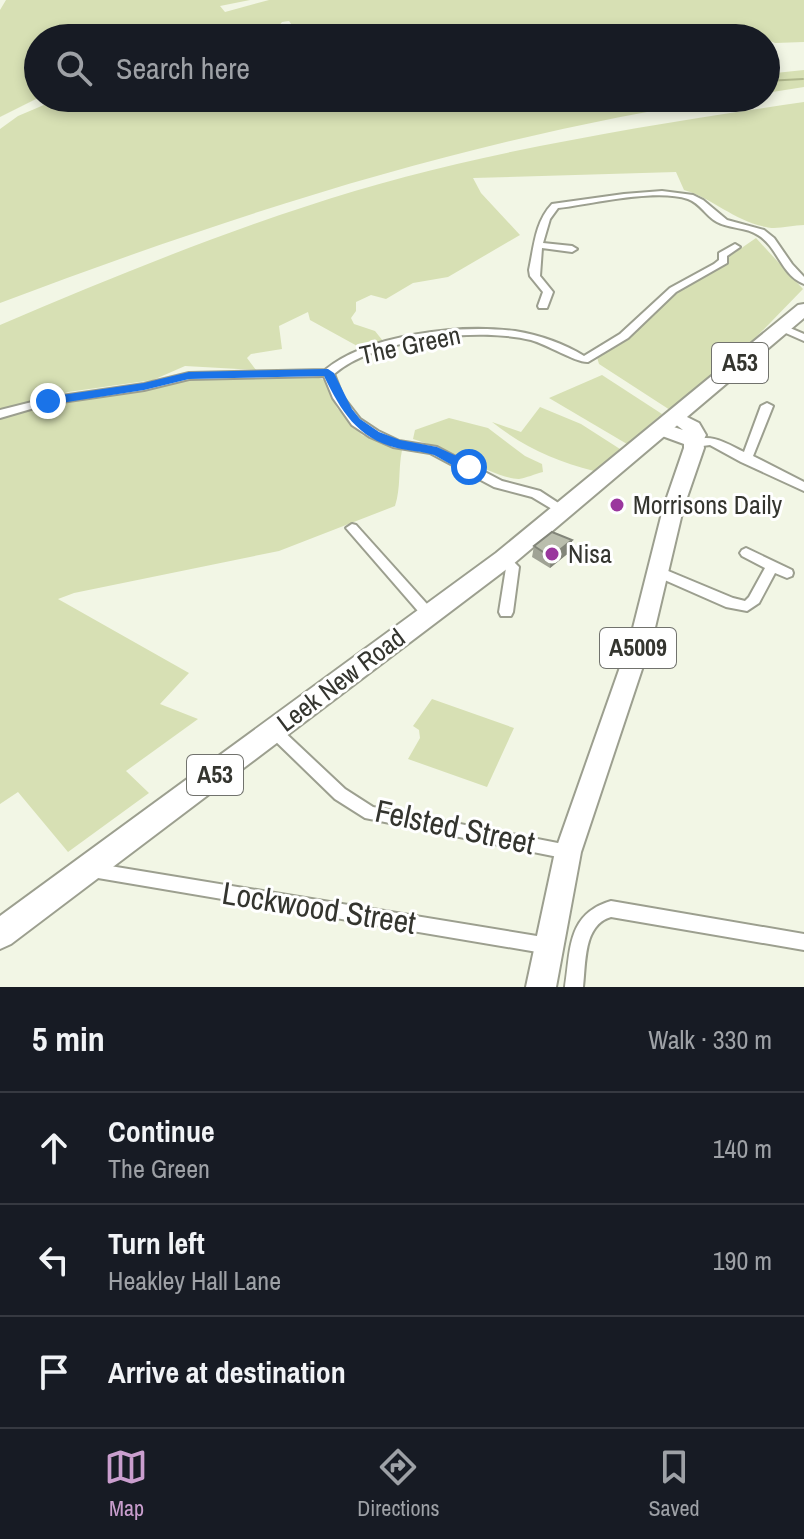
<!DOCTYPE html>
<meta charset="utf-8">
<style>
:root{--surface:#171b24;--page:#20242c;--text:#f1f3f6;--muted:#9ea1a6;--line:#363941;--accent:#ca9ece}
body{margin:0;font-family:"Archivo Narrow",sans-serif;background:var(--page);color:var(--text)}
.stop{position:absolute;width:24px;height:24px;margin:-18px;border:6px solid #1a73e8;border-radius:50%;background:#fff}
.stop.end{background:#1a73e8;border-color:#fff;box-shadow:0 2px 8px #0008}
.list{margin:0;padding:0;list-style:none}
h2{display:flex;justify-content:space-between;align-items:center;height:104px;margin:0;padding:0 32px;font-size:34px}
h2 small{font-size:26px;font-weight:400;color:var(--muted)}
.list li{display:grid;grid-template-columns:52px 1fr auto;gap:24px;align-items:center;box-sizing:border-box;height:112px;padding:0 32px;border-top:2px solid var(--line)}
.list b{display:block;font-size:30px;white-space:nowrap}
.list p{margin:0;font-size:26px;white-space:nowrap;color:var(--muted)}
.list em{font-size:26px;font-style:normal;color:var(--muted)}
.icon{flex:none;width:44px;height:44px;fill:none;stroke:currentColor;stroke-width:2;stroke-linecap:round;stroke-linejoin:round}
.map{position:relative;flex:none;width:804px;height:987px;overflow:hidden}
.search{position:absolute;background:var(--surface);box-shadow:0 4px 12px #0003;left:24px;right:24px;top:24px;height:88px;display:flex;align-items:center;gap:20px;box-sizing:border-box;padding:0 28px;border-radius:44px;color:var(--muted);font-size:30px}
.sheet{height:440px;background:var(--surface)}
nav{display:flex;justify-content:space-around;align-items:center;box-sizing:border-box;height:112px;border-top:2px solid var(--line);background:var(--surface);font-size:22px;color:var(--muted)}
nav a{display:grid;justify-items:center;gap:4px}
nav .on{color:var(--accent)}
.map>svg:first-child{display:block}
.green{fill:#d7e0b4}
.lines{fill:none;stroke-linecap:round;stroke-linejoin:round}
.stream{stroke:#afb78c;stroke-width:2}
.minor-casing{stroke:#9c9f8f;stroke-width:4}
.primary-casing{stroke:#9c9f8f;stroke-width:4}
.trunk-casing{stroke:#9c9f8f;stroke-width:4}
.minor{fill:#fff;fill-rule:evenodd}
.primary{fill:#fff;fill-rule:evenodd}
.trunk{fill:#fff;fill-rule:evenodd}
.wall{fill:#a0a395}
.shaded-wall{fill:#828579}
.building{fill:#babead;stroke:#828579;stroke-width:2}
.route{fill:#1a73e8}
.poi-dot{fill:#9a379d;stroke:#fff;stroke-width:3}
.labels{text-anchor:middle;stroke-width:6;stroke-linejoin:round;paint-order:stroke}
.shield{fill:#fff;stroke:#71726d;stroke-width:2}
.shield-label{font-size:24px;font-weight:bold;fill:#34352f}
.street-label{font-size:26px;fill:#34352f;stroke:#fff}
.poi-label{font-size:26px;fill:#34352f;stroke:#fff;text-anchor:start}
.near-street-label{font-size:32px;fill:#34352f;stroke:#fff}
</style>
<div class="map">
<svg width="804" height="987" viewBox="0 0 804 987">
<rect width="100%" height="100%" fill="#f2f6e5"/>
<g class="green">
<path d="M 6,0 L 250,0 L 220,6 L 225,12 L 269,0 L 804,0 L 804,42 L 775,43 L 760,37 L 745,36 L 301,38 L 289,21 L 282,22 L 269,38 L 38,38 L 38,98 L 0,117 L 0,10 Z"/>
<path d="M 804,70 L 804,87 L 766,93 L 766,74 Z"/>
<path d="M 730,98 C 474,137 241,212 0,303 L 0,129 L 18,116 L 58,99 Z"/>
<path d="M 804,102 L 804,225 C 792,225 776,230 766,227 C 734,221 714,199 684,190 L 676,172 L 473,178 L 481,193 L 520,235 L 448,277 L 413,283 L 386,299 L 371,295 L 356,302 L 356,311 L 351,318 L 354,324 L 375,331 L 383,341 L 359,347 L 310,320 L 308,312 L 279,326 L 282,349 L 251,354 L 247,358 L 256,370 L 185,366 L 153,380 L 68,392 L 0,410 L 0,325 C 148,262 300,200 457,164 C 572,137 688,119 804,102 Z"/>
<path d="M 756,238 L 803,289 L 733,361 L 670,410 L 599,364 L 596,354 L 675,291 L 726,263 L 730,256 Z"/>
<path d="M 602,375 L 662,414 L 627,444 L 549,398 Z"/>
<path d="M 314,376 L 324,380 L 337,408 L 362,435 L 402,450 C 398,470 401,487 395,506 L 279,551 L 74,593 L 58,599 L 189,673 L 160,704 L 198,719 L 126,771 L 149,793 L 68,852 L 18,792 L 0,804 L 0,417 L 85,396 L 135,392 L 178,382 L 209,378 Z"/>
<path d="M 540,407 L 581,424 L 620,449 L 594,471 C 555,461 524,447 492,422 L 521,432 Z"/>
<path d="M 449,418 L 488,428 L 525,456 L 542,464 L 543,472 C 535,474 526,478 519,479 C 500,480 439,446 413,439 L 415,430 Z"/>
<path d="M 432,699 L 514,728 L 487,787 L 408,759 L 420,738 L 419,730 L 413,726 Z"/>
</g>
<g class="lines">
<path class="stream" d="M 766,81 L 803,79"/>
<g class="minor-casing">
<g id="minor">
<path d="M 662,191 L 693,195 L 703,200 L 727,220 L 764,230 L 774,238 L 792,264 L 804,277 L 804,284 C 781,275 778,247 758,235 C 746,227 730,229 717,222 C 706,216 700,203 688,199 C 656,188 592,204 558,208 L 550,219 L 543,243 L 572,246 L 577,249 L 572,252 L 542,248 L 540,276 L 553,292 L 547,308 L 539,308 L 538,306 L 543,292 L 530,276 L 529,270 C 534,247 535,222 552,204 L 624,194 Z"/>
<path d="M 735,244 L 740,247 L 727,256 L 727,263 L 676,292 L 628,338 L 588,362 C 577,363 546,344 531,340 C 478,327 376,338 334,374 L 343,397 L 360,419 L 378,431 L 399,441 L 437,447 L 502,481 L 540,491 L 566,508 L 568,511 L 562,515 L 532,497 L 494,487 L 430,453 L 393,447 L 370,437 L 352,425 L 333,398 L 324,376 L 189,379 L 144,390 L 48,404 L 0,418 L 0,410 L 48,398 L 144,384 L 189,373 L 325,370 C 368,334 460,324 515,331 C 539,335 563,343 584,356 L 620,334 L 670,288 L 714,264 L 719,260 L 719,253 Z"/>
<path d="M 783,325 L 804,334 L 804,341 L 779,330 L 778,328 Z"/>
<path d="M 767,403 L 773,406 L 753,456 L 804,482 L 804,491 L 741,462 L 710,445 L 695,447 L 689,443 C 708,431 726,443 744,452 L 761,406 Z"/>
<path d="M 352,524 L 356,525 L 436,614 L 434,618 L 424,618 L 346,528 Z"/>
<path d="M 746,548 L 792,570 L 793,573 L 792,576 L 787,578 L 775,573 L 759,603 L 747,611 L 726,607 L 651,574 L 650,571 L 651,568 L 661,568 L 733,598 L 745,601 L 749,597 L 765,568 L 742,556 L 740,553 L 742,550 Z"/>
<path d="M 504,554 L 508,556 L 519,567 L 513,612 L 511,616 L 501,616 L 499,612 L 506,568 L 498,559 L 500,556 Z"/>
<path d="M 274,725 L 279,727 L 345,789 L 373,807 L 568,845 L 574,847 L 576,852 L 574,857 L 568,859 L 365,818 L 335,799 L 269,735 L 267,731 L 269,727 Z"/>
<path d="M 92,863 L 549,938 L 555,940 L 558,946 L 555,952 L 549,954 L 92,877 L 86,875 L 84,870 L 86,865 Z"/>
<path d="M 611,901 L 804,934 L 804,950 L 611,917 C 583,925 586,963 583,987 L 565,987 C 571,949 567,914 611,901 Z"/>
</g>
</g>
<g class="primary-casing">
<path id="primary" d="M 675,411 L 699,423 L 706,435 L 703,441 L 704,448 L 683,509 L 653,636 L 581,852 L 556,987 L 526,987 L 555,852 L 631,636 L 663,509 L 684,448 L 684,444 L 654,433 L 652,429 L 661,423 L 683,430 L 666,417 Z"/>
</g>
<g class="trunk-casing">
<path id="trunk" d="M 804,304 L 804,318 L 512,565 L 11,944 L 0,949 L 0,916 L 496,553 L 798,305 Z"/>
</g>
<use href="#minor" class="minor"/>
<use href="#primary" class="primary"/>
<use href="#trunk" class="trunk"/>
</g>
<path class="wall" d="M 572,540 L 571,551 L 550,568 L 532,557 L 534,546 Z"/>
<path class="shaded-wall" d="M 572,540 L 571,551 L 550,568 L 551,557 Z"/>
<path class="building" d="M 552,532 L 572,540 L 551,557 L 534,546 Z"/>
<path class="route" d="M 328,369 L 334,373 L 352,409 L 360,419 L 379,432 L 400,440 L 437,447 L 474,464 L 474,470 C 460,472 446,461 434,455 C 422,451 409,451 397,448 C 357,438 341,411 324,376 L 189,379 L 144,390 L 48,405 L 42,401 L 48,397 L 144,383 L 189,372 Z"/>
<g class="poi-dot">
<circle cx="617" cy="505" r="8"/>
<circle cx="552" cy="554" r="8"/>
</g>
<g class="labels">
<g class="shield">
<rect x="712" y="343" width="56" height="40" rx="6"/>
<rect x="600" y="628" width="76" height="40" rx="6"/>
<rect x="187" y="755" width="56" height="40" rx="6"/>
</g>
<g class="shield-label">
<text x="740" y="371">A53</text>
<text x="638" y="656">A5009</text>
<text x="215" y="783">A53</text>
</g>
<g class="street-label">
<text transform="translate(410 345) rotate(-12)" y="9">The Green</text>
<text transform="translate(341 680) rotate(-37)" y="9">Leek New Road</text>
</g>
<g class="poi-label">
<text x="633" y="514">Morrisons Daily</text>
<text x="568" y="563">Nisa</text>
</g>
<g class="near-street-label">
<text transform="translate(455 827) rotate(12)" y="11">Felsted Street</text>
<text transform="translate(319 908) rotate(9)" y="11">Lockwood Street</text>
</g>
</g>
</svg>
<div class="stop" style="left:469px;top:467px"></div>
<div class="stop end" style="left:48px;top:401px"></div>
<div class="search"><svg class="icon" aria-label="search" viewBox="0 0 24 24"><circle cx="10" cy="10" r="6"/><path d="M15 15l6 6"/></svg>Search here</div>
</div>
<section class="sheet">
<h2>5 min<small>Walk · 330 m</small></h2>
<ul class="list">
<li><svg class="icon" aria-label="ahead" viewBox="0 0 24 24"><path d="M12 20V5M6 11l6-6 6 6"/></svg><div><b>Continue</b><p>The Green</p></div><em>140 m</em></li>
<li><svg class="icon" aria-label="left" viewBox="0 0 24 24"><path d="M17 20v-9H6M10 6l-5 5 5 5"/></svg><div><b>Turn left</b><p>Heakley Hall Lane</p></div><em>190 m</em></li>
<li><svg class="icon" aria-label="arrive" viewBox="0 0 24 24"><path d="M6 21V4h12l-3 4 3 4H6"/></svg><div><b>Arrive at destination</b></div></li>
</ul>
</section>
<nav>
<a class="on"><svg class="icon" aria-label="map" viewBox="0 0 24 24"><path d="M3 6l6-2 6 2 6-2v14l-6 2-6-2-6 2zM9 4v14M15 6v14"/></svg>Map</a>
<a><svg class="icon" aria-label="directions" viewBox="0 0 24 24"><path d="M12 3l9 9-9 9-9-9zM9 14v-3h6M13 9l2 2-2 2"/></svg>Directions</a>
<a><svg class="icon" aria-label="saved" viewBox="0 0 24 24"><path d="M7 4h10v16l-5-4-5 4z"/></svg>Saved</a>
</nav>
